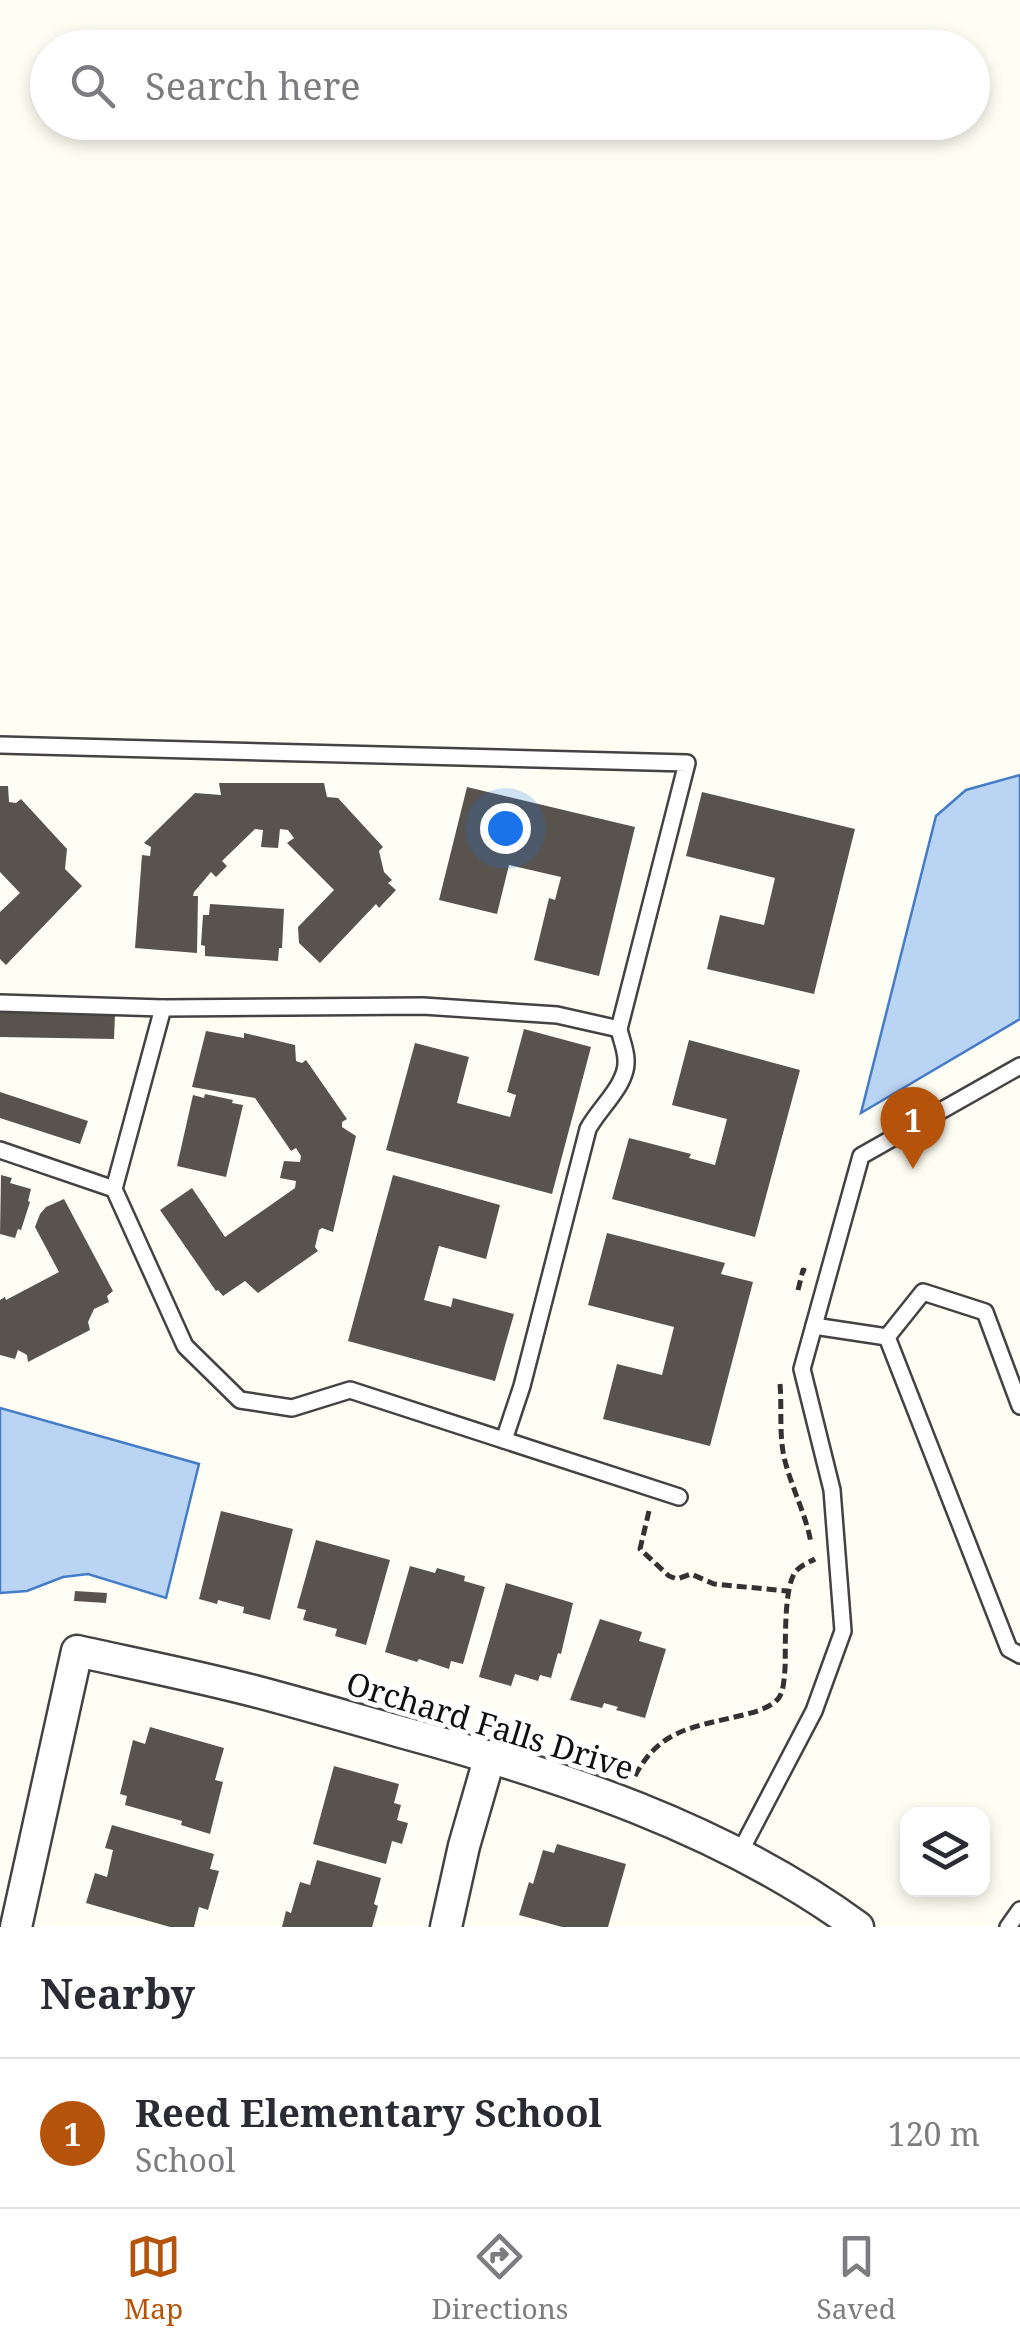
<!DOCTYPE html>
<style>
:root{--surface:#fff;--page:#f7f7f7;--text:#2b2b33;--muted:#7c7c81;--line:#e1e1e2;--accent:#b45309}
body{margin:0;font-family:"Noto Serif",serif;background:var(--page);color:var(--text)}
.controls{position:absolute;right:30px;bottom:30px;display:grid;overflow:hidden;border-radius:20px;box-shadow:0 5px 15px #0003}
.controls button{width:90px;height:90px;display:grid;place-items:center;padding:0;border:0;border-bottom:2px solid var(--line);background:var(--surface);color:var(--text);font:50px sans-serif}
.you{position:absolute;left:505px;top:828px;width:35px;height:35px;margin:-25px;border:8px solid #fff;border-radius:50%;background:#1a73e8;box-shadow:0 0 0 15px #1a73e833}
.badge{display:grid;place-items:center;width:65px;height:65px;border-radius:50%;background:var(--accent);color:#fff;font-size:32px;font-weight:700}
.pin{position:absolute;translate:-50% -82px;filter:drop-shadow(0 2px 5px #0008)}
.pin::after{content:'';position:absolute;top:52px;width:35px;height:30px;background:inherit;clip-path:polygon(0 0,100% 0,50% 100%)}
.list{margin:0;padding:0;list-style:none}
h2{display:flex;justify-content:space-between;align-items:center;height:130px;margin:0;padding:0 40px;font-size:42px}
h2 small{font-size:32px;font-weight:400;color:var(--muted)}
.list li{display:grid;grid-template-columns:65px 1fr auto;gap:30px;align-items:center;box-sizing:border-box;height:150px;padding:0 40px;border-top:2px solid var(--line)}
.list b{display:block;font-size:38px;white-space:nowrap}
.list p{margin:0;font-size:32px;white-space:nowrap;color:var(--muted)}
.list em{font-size:32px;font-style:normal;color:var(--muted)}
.icon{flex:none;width:55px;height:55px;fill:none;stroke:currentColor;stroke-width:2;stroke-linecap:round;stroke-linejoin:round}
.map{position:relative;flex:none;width:1020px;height:1927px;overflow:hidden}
.search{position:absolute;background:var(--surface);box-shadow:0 5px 15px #0003;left:30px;right:30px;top:30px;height:110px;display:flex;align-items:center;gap:25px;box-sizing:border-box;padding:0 35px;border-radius:55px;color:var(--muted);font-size:38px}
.sheet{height:280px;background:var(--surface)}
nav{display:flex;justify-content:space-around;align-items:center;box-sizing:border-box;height:140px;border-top:2px solid var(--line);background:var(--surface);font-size:28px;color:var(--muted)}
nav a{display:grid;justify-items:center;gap:5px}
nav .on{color:var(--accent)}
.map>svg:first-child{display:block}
.water{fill:#bad4f4;stroke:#447cc8;stroke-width:2.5}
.building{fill:#58534d}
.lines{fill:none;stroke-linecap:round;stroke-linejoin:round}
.service-casing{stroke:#434343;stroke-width:20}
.minor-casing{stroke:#434343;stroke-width:35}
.path{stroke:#323232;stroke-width:5;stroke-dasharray:10 5;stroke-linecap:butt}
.service{stroke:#fff;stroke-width:15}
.minor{stroke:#fff;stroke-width:30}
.labels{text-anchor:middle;stroke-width:10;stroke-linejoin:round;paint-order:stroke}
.street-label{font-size:32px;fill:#101010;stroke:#fff}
</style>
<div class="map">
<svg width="1020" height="1927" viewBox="0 0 1020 1927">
<rect width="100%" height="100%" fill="#fefef4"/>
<g class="water">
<path d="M 1020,775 L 1020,1019 L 861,1113 L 936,816 L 966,790 Z"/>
<path d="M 0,1408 L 199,1464 L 166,1598 L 88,1574 L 63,1577 L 27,1591 L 0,1593 Z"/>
</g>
<g class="building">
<path d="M 219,783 L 324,783 L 327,797 L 338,798 L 383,847 L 379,851 L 384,872 L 392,880 L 388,883 L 396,890 L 379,908 L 376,904 L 320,963 L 299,943 L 298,927 L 334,890 L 287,843 L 294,838 L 288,830 L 280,829 L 278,848 L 261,847 L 263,830 L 255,829 L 222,861 L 227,866 L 216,877 L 211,872 L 194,892 L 193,896 L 198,896 L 197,953 L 135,948 L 142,855 L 150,856 L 151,847 L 144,843 L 195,793 L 221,795 Z"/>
<path d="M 0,786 L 8,786 L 9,802 L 16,803 L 21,799 L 67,849 L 65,869 L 82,886 L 6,965 L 0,959 L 0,912 L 20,893 L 0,872 Z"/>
<path d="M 467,787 L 635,827 L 599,976 L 534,960 L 549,898 L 555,900 L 561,877 L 509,865 L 497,914 L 439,900 Z"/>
<path d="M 702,792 L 855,829 L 814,994 L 707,969 L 720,915 L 764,925 L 775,878 L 686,856 Z"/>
<path d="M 210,904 L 284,909 L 282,948 L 279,948 L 278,961 L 205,956 L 205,946 L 201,945 L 203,915 L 209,915 Z"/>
<path d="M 0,1012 L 115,1014 L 114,1039 L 0,1037 Z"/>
<path d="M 524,1029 L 591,1047 L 552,1194 L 386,1150 L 415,1043 L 469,1057 L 457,1103 L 510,1117 L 516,1095 L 507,1092 Z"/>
<path d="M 206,1031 L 244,1038 L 244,1033 L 295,1045 L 296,1061 L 302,1063 L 306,1060 L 347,1119 L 342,1122 L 342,1127 L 356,1136 L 333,1232 L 322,1228 L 319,1230 L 315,1247 L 318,1251 L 258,1293 L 245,1281 L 223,1296 L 218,1290 L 216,1291 L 160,1210 L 192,1188 L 225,1237 L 295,1188 L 296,1181 L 280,1178 L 284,1161 L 300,1162 L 301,1156 L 296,1148 L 291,1151 L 255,1098 L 192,1087 Z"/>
<path d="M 689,1040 L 800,1070 L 755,1237 L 612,1199 L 629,1138 L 691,1154 L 689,1158 L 715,1165 L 727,1119 L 672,1105 Z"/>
<path d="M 0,1092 L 88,1121 L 80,1144 L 0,1118 Z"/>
<path d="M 205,1094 L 233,1100 L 232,1103 L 243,1105 L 226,1177 L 177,1166 L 193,1095 L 204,1098 Z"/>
<path d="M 1,1175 L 12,1178 L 10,1183 L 31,1189 L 28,1201 L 30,1202 L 21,1230 L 18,1229 L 15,1238 L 0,1234 Z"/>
<path d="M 393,1175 L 500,1205 L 486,1259 L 439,1246 L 424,1300 L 451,1307 L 453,1298 L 514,1314 L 495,1381 L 348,1341 Z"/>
<path d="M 64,1199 L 113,1291 L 107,1296 L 109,1302 L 94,1309 L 88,1322 L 90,1330 L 28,1362 L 27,1355 L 18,1350 L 15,1359 L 0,1355 L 0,1300 L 5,1297 L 6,1300 L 59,1272 L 35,1227 L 40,1214 L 46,1207 Z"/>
<path d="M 607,1233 L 725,1263 L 721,1274 L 753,1282 L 710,1446 L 603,1419 L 617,1364 L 662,1375 L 674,1327 L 588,1305 Z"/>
<path d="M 221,1511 L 293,1529 L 270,1620 L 243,1613 L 244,1607 L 218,1600 L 217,1604 L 199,1599 Z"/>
<path d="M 316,1540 L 390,1560 L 366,1645 L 335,1636 L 337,1629 L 303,1620 L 306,1610 L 297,1608 Z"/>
<path d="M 410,1566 L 435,1573 L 437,1568 L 465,1576 L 464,1581 L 485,1587 L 463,1664 L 451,1661 L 449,1669 L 419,1659 L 417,1662 L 385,1652 Z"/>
<path d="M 506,1583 L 573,1603 L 561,1654 L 558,1653 L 551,1678 L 540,1675 L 538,1681 L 515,1674 L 511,1686 L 479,1677 Z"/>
<path d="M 75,1591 L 107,1593 L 106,1603 L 74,1601 Z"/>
<path d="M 600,1619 L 642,1632 L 639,1641 L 666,1649 L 645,1718 L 616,1710 L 618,1707 L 604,1703 L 602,1708 L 570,1700 Z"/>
<path d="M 150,1727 L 224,1748 L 215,1780 L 223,1782 L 210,1834 L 181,1825 L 182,1821 L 125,1805 L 127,1796 L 120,1794 L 133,1740 L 145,1744 Z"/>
<path d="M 334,1766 L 399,1784 L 394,1803 L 401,1805 L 397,1820 L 408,1823 L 402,1844 L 392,1841 L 386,1864 L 313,1844 Z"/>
<path d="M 112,1825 L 214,1854 L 210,1869 L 219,1871 L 208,1910 L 199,1907 L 194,1927 L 170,1927 L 86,1903 L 95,1873 L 107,1877 L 113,1850 L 105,1848 Z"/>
<path d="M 557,1844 L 626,1864 L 608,1927 L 562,1927 L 519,1915 L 529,1882 L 533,1884 L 543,1850 L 554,1853 Z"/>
<path d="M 317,1860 L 381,1878 L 374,1904 L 378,1906 L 372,1927 L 282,1927 L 286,1911 L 291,1913 L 300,1882 L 310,1885 Z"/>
</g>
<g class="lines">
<g class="service-casing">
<g id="service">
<path d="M 0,745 L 687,763 L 619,1029 C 621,1039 626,1050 626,1060 C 628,1084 599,1108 588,1129 L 522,1386 L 504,1440"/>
<path d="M 0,1003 L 163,1008 L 423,1006 L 557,1015 L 619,1029"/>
<path d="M 163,1008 L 114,1189 L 185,1346 L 240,1400 L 292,1408 L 350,1390 L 679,1497"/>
<path d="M 0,1150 L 114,1189"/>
<path d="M 814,1326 L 887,1337"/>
<path d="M 1020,1406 L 985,1312 L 923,1292 L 887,1337 L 1009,1649 L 1020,1655"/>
<path d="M 739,1854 L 814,1711 L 843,1631 L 832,1490 L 802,1369 L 861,1156 L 1020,1066"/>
<path d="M 1008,1927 L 1020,1910"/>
</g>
</g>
<g class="minor-casing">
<g id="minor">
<path d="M 16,1927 L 77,1651 C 136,1664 196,1676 254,1691 C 303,1704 352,1718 401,1732 C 560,1775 723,1828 858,1927"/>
<path d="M 446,1927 L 464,1846 L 490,1756"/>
</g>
</g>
<g class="path">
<path d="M 798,1290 L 803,1270 L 806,1271"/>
<path d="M 780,1384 C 782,1408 779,1433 784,1457 C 791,1487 806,1514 811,1543"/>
<path d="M 649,1511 L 640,1549 L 669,1576 L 677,1579 L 691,1574 L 714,1584 L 787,1591"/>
<path d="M 635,1776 C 660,1728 695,1727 743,1715 C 755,1712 770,1708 778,1699 C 784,1691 784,1679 785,1669 C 786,1646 783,1587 796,1571 C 801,1565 810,1562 815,1559"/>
</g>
<use href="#service" class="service"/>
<use href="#minor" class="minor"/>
</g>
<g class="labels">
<g class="street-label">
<text transform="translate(490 1726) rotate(17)" y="11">Orchard Falls Drive</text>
</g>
</g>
</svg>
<div class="controls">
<button><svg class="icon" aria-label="layers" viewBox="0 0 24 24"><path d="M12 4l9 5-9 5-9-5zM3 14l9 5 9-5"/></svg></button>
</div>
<div class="you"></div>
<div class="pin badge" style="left:913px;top:1169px">1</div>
<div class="search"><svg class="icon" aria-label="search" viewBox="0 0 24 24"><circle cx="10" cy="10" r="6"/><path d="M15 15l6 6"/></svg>Search here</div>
</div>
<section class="sheet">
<h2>Nearby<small></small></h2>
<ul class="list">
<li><span class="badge">1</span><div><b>Reed Elementary School</b><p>School</p></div><em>120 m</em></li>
</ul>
</section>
<nav>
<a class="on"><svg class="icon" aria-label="map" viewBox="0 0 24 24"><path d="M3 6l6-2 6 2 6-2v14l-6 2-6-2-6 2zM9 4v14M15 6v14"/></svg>Map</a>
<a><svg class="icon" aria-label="directions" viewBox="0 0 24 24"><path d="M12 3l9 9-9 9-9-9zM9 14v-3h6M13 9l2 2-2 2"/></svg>Directions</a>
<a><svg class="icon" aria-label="saved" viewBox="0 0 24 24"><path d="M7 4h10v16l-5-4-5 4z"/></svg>Saved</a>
</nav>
